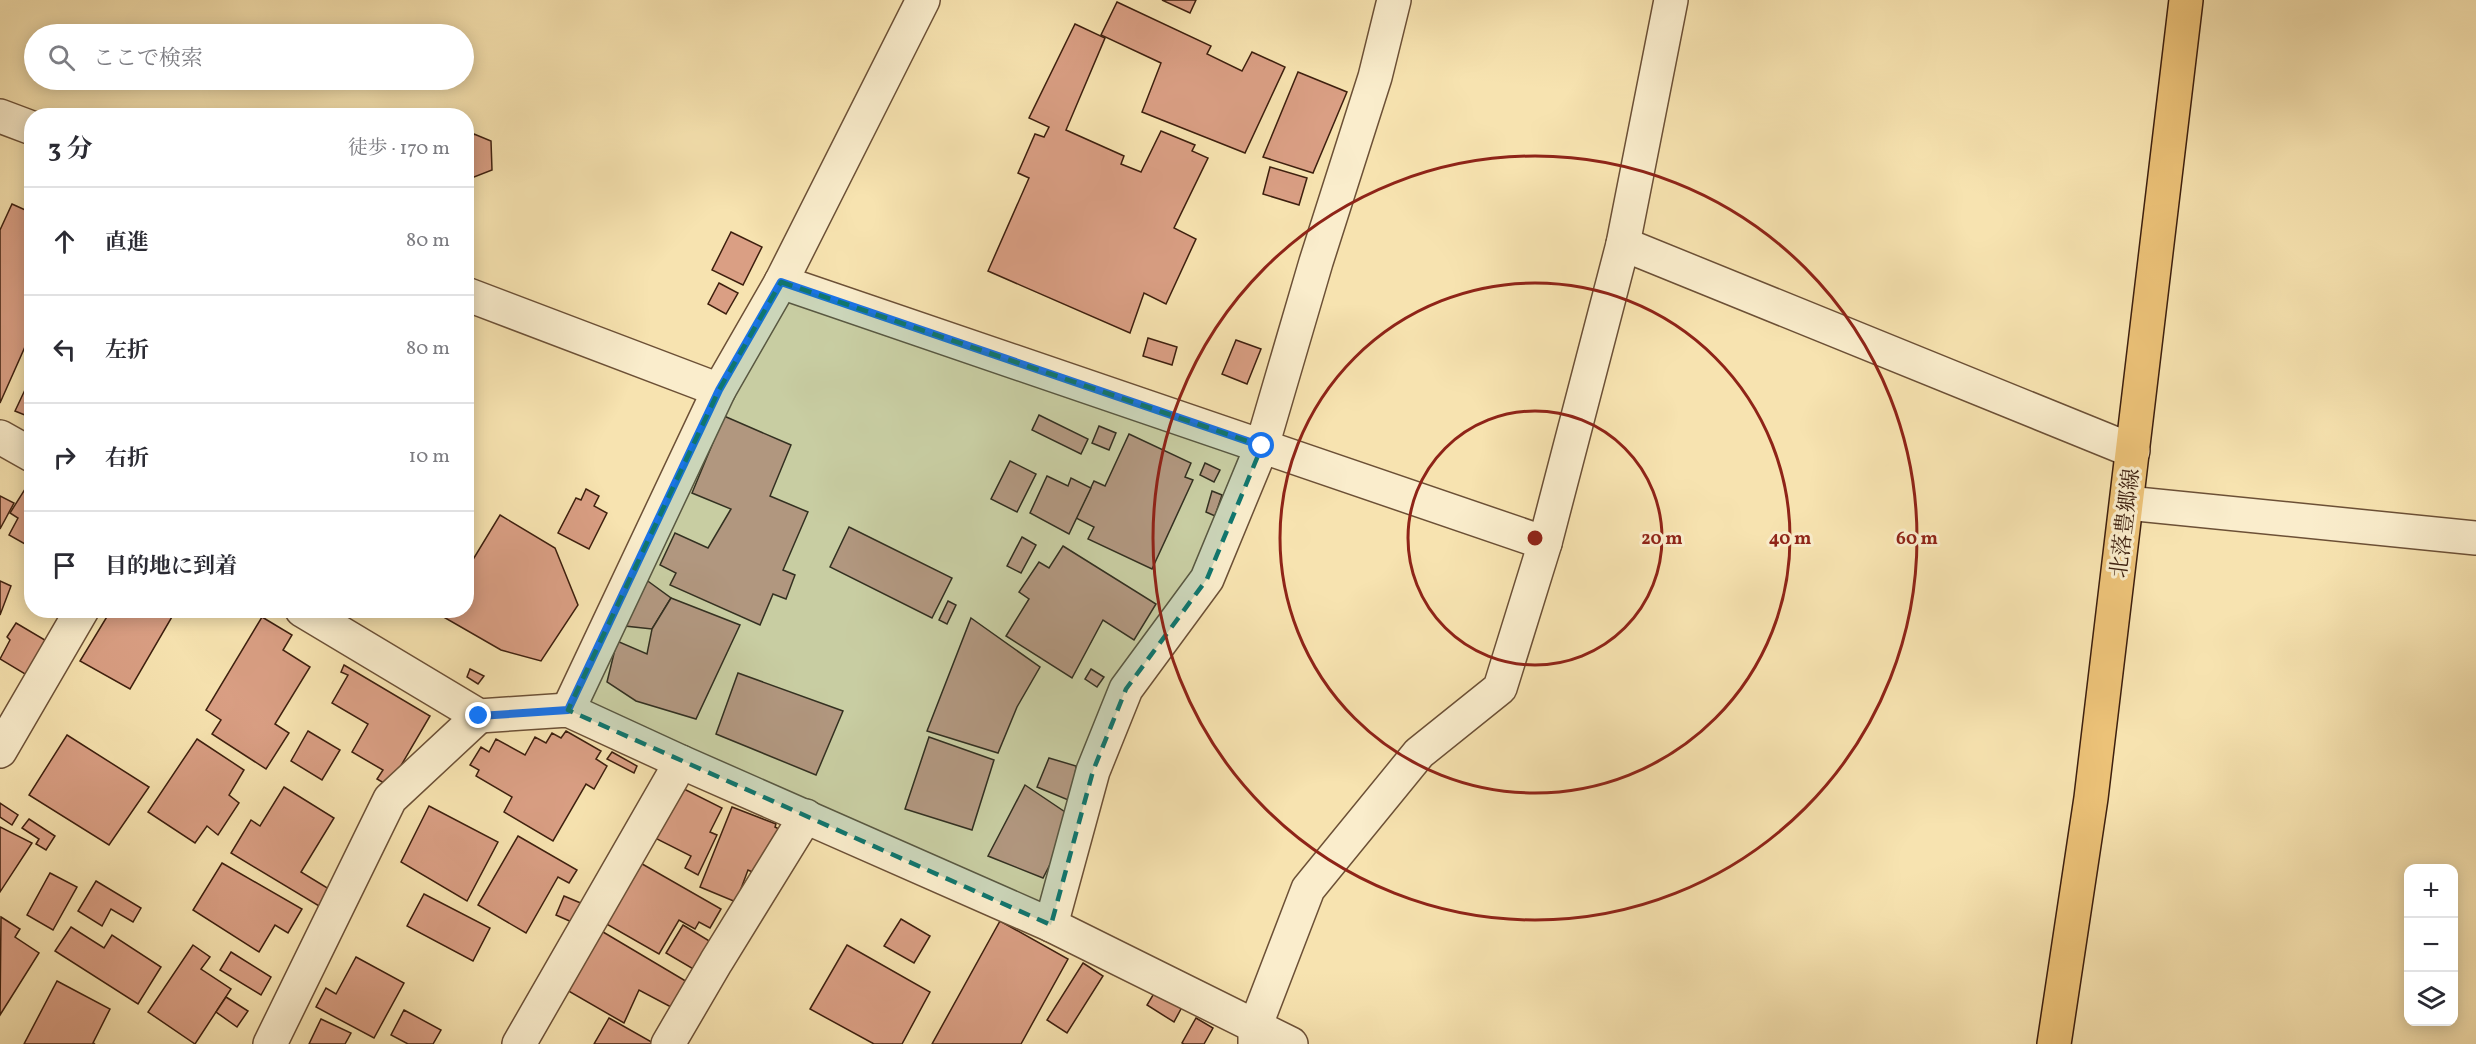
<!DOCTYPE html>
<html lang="ja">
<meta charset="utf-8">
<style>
:root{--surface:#fff;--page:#f2f2f3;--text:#2b2b33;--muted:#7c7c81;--line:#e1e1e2}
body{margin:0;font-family:Vollkorn,"Noto Serif JP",serif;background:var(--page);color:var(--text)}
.controls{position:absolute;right:18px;bottom:18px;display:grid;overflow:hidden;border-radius:12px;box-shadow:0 3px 15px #0003}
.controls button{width:54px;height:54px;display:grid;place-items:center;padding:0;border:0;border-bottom:2px solid var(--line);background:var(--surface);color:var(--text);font:30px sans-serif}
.stop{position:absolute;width:18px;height:18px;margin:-14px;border:4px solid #1a73e8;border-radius:50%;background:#fff}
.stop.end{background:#1a73e8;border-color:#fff;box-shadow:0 2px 6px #0008}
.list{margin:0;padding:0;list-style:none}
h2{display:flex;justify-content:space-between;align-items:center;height:78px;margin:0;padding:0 24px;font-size:26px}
h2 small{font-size:20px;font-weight:400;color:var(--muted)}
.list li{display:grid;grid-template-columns:39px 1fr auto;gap:18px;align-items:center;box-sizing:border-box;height:108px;padding:0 24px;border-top:2px solid var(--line)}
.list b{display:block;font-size:22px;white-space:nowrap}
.list em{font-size:20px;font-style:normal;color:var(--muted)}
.icon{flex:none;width:33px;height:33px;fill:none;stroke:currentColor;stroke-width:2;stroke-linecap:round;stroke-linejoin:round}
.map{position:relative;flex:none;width:2476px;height:1044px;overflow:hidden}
.search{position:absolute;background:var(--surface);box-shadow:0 3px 15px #0003;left:24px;top:24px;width:450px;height:66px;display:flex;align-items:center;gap:15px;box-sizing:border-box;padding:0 21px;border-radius:33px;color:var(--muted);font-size:22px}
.panel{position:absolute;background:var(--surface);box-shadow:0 3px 15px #0003;left:24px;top:108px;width:450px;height:510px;border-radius:24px}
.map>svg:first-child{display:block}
.building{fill:#da9f84;stroke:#3d1f0e;stroke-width:1.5}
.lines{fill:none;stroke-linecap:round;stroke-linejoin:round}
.minor-casing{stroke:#6c5036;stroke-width:36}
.major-casing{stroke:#3d1f0e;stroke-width:36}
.minor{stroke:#faedcc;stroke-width:33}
.major{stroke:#ecc278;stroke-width:33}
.route{stroke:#1a73e8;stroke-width:8}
.marked{fill:#0f766e;fill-opacity:0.2;stroke:#0f766e;stroke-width:4.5;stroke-dasharray:12 8;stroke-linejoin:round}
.ring{fill:none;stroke:#8f2418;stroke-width:3}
.labels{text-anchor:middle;stroke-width:6;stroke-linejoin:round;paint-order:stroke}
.street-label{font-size:22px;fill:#3d1f0e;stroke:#faedcc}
.centre{fill:#8f2418;stroke:#faedcc;stroke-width:3}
.ring-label{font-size:18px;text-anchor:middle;font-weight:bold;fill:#8f2418;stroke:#faedcc;stroke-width:6;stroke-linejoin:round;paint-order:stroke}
</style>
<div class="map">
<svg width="2476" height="1044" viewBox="0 0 2476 1044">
<rect width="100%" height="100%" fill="#f7e3b0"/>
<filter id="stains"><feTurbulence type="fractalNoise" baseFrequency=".00333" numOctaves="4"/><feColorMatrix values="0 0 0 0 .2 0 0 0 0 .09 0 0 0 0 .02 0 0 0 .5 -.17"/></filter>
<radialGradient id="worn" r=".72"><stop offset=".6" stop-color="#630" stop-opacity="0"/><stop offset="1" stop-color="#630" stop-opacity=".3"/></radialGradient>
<g class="building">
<path d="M 1162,0 L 1196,0 L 1190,13 Z"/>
<path d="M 1117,2 L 1211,46 L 1207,54 L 1242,71 L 1252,52 L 1285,67 L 1245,153 L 1142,112 L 1161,63 L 1101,35 Z"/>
<path d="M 1075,24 L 1105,38 L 1066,130 L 1124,156 L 1121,164 L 1141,172 L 1161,131 L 1195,145 L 1192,151 L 1208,158 L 1174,228 L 1196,239 L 1166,304 L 1144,293 L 1130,333 L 988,271 L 1029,178 L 1018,173 L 1035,134 L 1044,137 L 1049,127 L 1029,118 Z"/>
<path d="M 1298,72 L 1347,92 L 1313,173 L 1263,157 Z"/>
<path d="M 474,134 L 491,141 L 492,170 L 469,179 L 466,178 L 466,151 Z"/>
<path d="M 1270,167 L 1307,178 L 1299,205 L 1263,194 Z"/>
<path d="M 12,204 L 32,213 L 32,331 L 0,403 L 0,230 Z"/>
<path d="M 731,232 L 762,247 L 743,285 L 712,270 Z"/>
<path d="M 719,283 L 738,293 L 726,314 L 708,304 Z"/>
<path d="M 1148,338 L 1177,347 L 1172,365 L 1143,356 Z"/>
<path d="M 1236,340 L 1261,349 L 1247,384 L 1222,374 Z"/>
<path d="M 32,375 L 32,418 L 15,411 Z"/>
<path d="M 1039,415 L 1088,439 L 1081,454 L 1032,430 Z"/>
<path d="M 724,416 L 791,445 L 770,496 L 808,512 L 783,570 L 795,575 L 786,599 L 773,594 L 760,625 L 670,585 L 676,573 L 660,565 L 675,533 L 708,548 L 731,509 L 692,493 Z"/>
<path d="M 1099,426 L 1116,433 L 1109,450 L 1092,443 Z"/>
<path d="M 1129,434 L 1191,463 L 1185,477 L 1193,480 L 1152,569 L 1088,539 L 1094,527 L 1076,518 L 1094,481 L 1105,486 Z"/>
<path d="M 1010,461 L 1036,474 L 1017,512 L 991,499 Z"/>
<path d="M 1205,463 L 1220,470 L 1214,482 L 1200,475 Z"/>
<path d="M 1047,476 L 1068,486 L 1071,478 L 1091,488 L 1069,534 L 1030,513 Z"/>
<path d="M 32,478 L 32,548 L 9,535 L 18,518 L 10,513 Z"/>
<path d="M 586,489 L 599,496 L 594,506 L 607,513 L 589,549 L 558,533 L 576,498 L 581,500 Z"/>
<path d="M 1212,491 L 1222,495 L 1215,516 L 1206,512 Z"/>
<path d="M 0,496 L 14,503 L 0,529 Z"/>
<path d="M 500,515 L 555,548 L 578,605 L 541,661 L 501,650 L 440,615 L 443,610 L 466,610 L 466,571 Z"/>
<path d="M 849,527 L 952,578 L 932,618 L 830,567 Z"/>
<path d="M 1022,537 L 1036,545 L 1021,573 L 1007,566 Z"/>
<path d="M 1063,546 L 1156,604 L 1134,640 L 1103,620 L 1072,678 L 1006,636 L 1029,599 L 1019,592 L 1039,562 L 1049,568 Z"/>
<path d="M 645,579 L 671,598 L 652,629 L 625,626 Z"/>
<path d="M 0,581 L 11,586 L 0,615 Z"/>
<path d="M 671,598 L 740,625 L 696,719 L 636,701 L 607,682 L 617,641 L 647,654 L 652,629 Z"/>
<path d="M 948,601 L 956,605 L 947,624 L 939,620 Z"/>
<path d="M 111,610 L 176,610 L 130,689 L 80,661 Z"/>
<path d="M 262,617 L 292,635 L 283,650 L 310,667 L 275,724 L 289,733 L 266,769 L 212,734 L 221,720 L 206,710 Z"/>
<path d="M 971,618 L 1040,667 L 1017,707 L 998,753 L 927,731 Z"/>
<path d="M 16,623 L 50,643 L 35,680 L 0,659 L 10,640 L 7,637 Z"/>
<path d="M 344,665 L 430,716 L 389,786 L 377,779 L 383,770 L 352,752 L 368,724 L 332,703 L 348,675 L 341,672 Z"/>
<path d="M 470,669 L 484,676 L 478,684 L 467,677 Z"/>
<path d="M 1091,669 L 1104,677 L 1097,687 L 1085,679 Z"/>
<path d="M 738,673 L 843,711 L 816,775 L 716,734 Z"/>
<path d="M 308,731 L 340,750 L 322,780 L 291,761 Z"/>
<path d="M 566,731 L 601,751 L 596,759 L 607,766 L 594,789 L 586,784 L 553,841 L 504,812 L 512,797 L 476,776 L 479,770 L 470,765 L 481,747 L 489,752 L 496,739 L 525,755 L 535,737 L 546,743 L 552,733 L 561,738 Z"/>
<path d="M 67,735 L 149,787 L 109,845 L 29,795 Z"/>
<path d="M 929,737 L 994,760 L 972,830 L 905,809 Z"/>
<path d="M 197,739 L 244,770 L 229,795 L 239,803 L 218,835 L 207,826 L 195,843 L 148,812 Z"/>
<path d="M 612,752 L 637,766 L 634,773 L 607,759 Z"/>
<path d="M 1049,758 L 1076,766 L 1073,802 L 1037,787 Z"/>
<path d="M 1025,785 L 1074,818 L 1043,878 L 988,856 Z"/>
<path d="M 284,787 L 334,818 L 301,872 L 329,889 L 319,906 L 231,853 L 251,820 L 260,826 Z"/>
<path d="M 680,787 L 722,808 L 710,832 L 717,835 L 698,875 L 685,868 L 691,856 L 655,838 Z"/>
<path d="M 0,803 L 18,815 L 12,825 L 0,817 Z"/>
<path d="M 429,806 L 498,842 L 467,901 L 401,862 Z"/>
<path d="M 732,807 L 776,824 L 775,827 L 783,831 L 759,875 L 748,870 L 736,902 L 700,887 Z"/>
<path d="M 29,819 L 55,836 L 46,850 L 36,844 L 39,839 L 22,828 Z"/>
<path d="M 0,827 L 32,843 L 0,892 Z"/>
<path d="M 518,836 L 577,870 L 569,883 L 558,877 L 526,933 L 478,905 Z"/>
<path d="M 637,861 L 721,909 L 710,928 L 699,922 L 695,929 L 679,920 L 659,954 L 603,922 Z"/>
<path d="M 222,863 L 302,909 L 288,933 L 275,925 L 259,952 L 193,910 Z"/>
<path d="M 50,873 L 77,887 L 53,930 L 27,915 Z"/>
<path d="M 96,881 L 141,908 L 133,922 L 111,909 L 102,926 L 78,911 Z"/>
<path d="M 424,894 L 490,928 L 473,961 L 407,926 Z"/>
<path d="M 564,896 L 583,904 L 574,923 L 556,915 Z"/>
<path d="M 1,917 L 20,929 L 15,937 L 39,953 L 0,1015 Z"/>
<path d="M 901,919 L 930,936 L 914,963 L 884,946 Z"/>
<path d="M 1000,921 L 1068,959 L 1021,1044 L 932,1044 Z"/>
<path d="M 683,925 L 711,942 L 695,970 L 666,953 Z"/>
<path d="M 71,927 L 104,948 L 112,935 L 161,967 L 138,1004 L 55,951 Z"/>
<path d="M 598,929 L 689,983 L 671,1007 L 639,990 L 624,1023 L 565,989 Z"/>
<path d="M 193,945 L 210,957 L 201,969 L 231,989 L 195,1044 L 148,1012 Z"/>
<path d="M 847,945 L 930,992 L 902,1044 L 874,1044 L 810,1009 Z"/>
<path d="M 231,952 L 271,977 L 261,995 L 220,970 Z"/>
<path d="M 356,957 L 404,983 L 374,1038 L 316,1007 L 326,988 L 336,994 Z"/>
<path d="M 1083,963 L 1103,976 L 1067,1033 L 1047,1020 Z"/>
<path d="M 57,981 L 110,1009 L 93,1043 L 95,1044 L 24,1044 Z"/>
<path d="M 1156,990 L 1182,1007 L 1174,1022 L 1147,1005 Z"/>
<path d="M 226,997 L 248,1011 L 237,1027 L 216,1012 Z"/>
<path d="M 404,1010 L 441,1030 L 433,1044 L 408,1044 L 391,1035 Z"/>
<path d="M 609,1018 L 655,1044 L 594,1044 Z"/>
<path d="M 1196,1018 L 1213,1028 L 1204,1044 L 1184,1044 L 1182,1043 Z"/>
<path d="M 321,1019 L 351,1033 L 345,1044 L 309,1044 Z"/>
</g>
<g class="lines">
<g class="minor-casing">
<g id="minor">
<path d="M 0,116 L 32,128"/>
<path d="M 1623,244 L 2133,451"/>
<path d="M 781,282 L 1545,543"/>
<path d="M 466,294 L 719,390"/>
<path d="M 0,437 L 32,455"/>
<path d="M 2127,503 L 2476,538"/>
<path d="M 302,610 L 479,716 L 568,710 L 681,762 L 1051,925 L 1291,1044"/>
<path d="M 568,710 L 719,390 L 781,282 L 923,0"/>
<path d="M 0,751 L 82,610"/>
<path d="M 1051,925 L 1093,771 L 1126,689 L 1207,579 L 1262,446 L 1316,262 L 1375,77 L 1394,0"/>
<path d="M 270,1044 L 390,799 L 479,716"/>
<path d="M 519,1044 L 681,762"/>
<path d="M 668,1044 L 716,962 L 806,816"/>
<path d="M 1255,1044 L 1255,1027 L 1308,889 L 1419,753 L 1500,688 L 1545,543 L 1623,244 L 1671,0"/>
</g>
</g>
<g class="major-casing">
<path id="major" d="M 2054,1044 L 2091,798 L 2186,0"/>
</g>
<use href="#minor" class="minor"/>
<use href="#major" class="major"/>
</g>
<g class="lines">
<path class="route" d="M 479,716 L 568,710 L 719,390 L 781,282 L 1262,446"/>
</g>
<path class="marked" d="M 781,282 L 1262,446 L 1207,579 L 1126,689 L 1093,771 L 1051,925 L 568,710 L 719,390 Z"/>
<g class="ring">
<circle cx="1535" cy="538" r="127"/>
<circle cx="1535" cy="538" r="255"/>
<circle cx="1535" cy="538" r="382"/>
</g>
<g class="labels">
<g class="street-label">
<text transform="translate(2124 523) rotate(-83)" y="8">北落豊郷線</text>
</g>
</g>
<circle cx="1535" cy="538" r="9" class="centre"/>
<g class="ring-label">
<text x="1662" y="544">20 m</text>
<text x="1790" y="544">40 m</text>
<text x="1917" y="544">60 m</text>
</g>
<rect width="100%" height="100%" filter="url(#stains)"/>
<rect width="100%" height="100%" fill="url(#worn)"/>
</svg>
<div class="controls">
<button>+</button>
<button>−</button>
<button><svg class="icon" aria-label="layers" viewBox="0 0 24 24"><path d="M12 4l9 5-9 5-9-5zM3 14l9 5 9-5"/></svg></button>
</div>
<div class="stop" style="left:1262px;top:446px"></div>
<div class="stop end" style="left:479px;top:716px"></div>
<div class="search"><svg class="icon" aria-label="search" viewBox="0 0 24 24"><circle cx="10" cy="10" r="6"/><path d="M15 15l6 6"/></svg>ここで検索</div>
<section class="panel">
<h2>3 分<small>徒歩 · 170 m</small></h2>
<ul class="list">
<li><svg class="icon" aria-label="ahead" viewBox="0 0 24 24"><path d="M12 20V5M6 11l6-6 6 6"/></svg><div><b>直進</b></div><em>80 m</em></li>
<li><svg class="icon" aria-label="left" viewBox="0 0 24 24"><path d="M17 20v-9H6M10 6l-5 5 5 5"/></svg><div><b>左折</b></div><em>80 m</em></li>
<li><svg class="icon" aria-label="right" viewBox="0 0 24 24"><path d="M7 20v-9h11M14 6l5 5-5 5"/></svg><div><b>右折</b></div><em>10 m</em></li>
<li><svg class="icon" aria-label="arrive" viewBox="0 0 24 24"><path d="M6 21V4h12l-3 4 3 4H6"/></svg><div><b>目的地に到着</b></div></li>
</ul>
</section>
</div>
